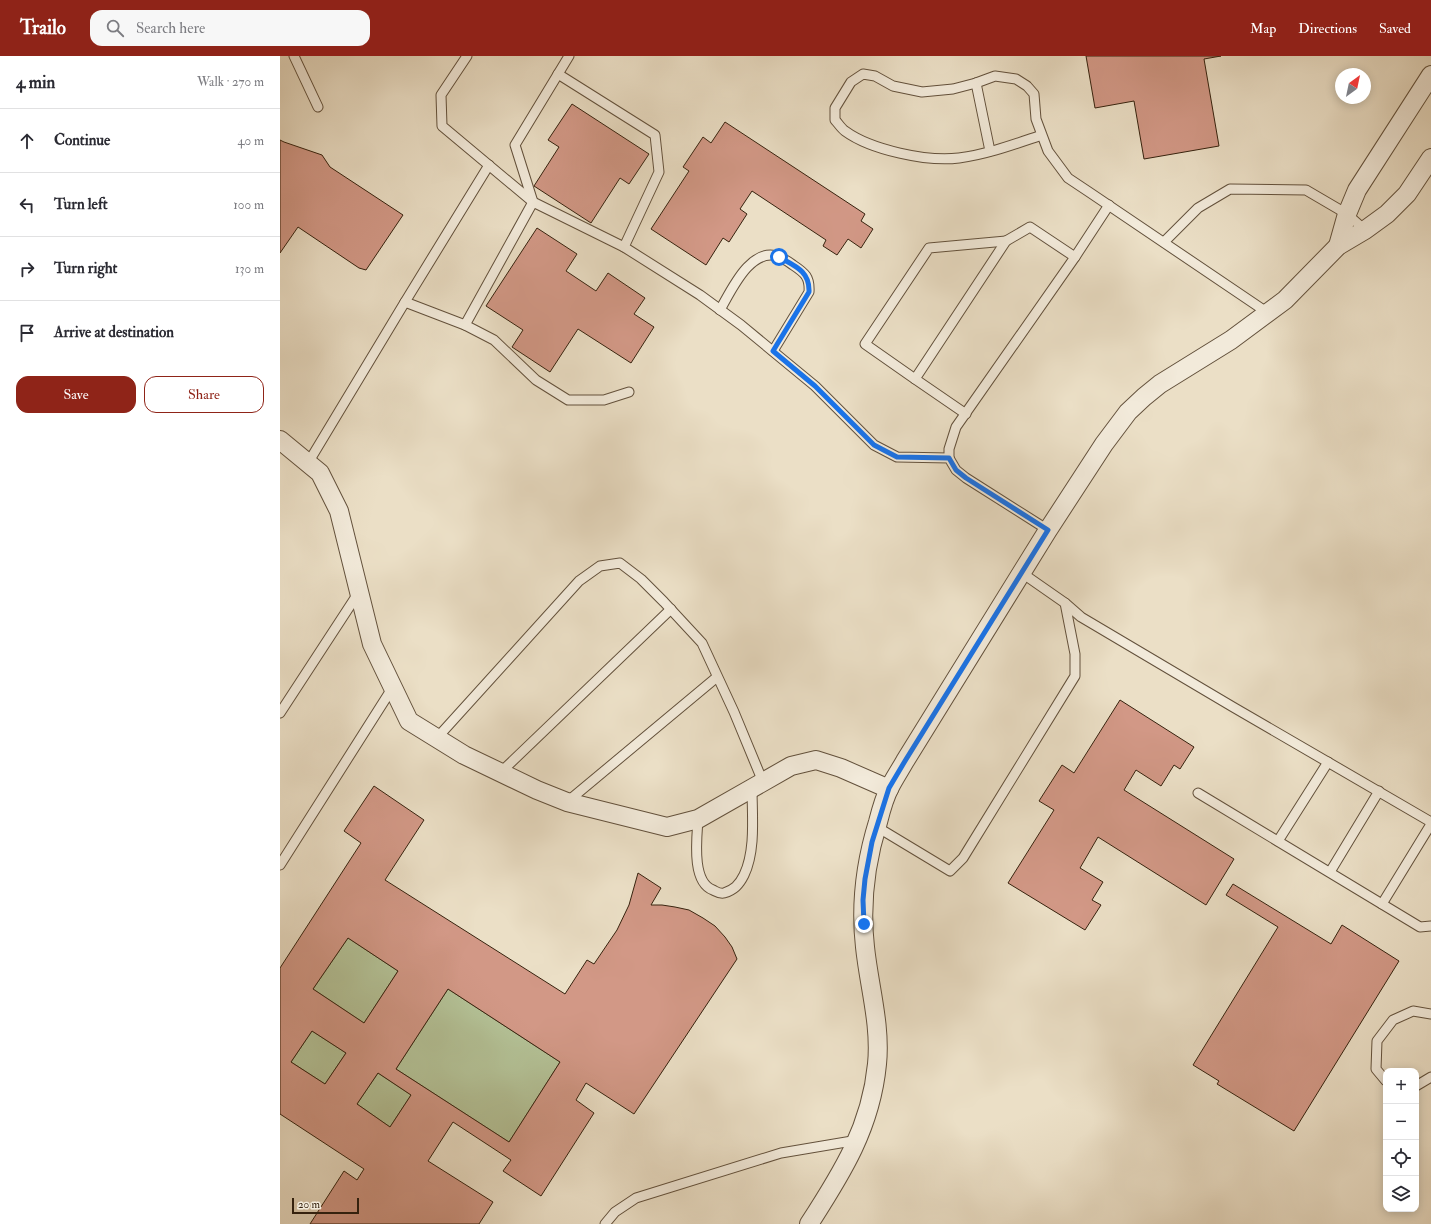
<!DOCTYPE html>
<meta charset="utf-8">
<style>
:root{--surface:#fff;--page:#f7f7f7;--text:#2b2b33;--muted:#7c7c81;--line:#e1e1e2;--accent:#8f2418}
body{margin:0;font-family:"IM FELL Double Pica",serif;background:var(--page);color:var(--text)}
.controls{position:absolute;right:12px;bottom:12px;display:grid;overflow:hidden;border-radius:8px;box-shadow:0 2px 10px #0003}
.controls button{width:36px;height:36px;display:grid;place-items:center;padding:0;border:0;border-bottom:1px solid var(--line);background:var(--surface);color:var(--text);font:20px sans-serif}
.compass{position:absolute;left:1055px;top:12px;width:36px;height:36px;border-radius:50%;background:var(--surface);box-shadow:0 2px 10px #0003;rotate:33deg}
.scale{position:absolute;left:12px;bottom:10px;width:67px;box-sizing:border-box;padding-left:4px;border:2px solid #36220e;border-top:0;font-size:11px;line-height:14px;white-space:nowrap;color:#36220e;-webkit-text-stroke:3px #f2eada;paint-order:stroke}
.stop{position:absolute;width:12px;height:12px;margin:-9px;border:3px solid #1a73e8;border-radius:50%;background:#fff}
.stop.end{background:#1a73e8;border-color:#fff;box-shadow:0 1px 4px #0008}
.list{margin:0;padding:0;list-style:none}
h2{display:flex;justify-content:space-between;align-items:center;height:52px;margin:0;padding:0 16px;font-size:17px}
h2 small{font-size:13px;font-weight:400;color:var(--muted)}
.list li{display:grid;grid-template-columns:26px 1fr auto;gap:12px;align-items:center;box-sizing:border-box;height:64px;padding:0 16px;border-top:1px solid var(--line)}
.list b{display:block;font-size:15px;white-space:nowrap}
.list em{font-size:13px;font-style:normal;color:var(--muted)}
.actions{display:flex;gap:8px;padding:12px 16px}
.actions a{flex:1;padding:9px 0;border:1px solid var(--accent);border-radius:12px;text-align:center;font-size:14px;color:var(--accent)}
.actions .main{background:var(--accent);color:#fff}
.icon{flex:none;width:22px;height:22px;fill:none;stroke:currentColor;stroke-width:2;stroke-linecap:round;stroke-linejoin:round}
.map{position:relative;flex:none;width:1151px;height:1168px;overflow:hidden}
header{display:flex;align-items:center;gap:24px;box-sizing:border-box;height:56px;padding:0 20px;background:var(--accent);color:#fff}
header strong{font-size:19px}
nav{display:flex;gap:22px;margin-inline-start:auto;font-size:14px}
.search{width:280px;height:36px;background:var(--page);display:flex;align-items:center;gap:10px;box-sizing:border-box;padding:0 14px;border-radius:12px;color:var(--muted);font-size:15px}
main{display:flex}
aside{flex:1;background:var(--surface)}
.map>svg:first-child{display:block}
.green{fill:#b4c297;stroke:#757252}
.building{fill:#d29886;stroke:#36220e;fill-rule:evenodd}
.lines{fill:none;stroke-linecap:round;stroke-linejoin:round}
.service-casing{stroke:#63513c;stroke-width:11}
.minor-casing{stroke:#63513c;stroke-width:20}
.service{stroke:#f2eada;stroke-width:9}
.minor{stroke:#f2eada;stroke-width:18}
.route{stroke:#1a73e8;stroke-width:5}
</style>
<header>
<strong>Trailo</strong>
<div class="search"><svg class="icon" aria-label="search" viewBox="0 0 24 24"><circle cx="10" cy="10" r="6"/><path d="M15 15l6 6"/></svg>Search here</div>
<nav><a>Map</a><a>Directions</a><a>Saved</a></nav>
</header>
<main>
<aside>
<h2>4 min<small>Walk · 270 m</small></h2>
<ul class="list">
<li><svg class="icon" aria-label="ahead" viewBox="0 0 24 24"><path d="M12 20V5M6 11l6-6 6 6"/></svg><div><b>Continue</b></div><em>40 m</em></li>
<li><svg class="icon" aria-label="left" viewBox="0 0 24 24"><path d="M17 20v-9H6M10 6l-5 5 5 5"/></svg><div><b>Turn left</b></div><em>100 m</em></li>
<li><svg class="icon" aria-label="right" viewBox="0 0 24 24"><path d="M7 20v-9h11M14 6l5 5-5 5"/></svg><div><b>Turn right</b></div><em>130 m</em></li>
<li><svg class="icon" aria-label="arrive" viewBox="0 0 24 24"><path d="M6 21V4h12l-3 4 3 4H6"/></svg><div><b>Arrive at destination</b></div></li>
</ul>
<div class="actions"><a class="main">Save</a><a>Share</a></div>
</aside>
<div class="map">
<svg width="1151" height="1168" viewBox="0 0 1151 1168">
<rect width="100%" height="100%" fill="#ebdfc6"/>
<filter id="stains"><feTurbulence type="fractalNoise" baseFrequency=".005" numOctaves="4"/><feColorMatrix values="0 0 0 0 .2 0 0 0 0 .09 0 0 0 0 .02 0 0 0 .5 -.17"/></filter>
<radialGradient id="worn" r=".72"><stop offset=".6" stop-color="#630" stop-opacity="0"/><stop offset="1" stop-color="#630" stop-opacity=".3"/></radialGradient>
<g class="green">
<path d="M 68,882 L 118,915 L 84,967 L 33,933 Z"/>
<path d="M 168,933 L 280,1006 L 229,1086 L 116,1013 Z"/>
<path d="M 32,975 L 66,997 L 45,1028 L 11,1006 Z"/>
<path d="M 98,1017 L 131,1039 L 110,1071 L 77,1048 Z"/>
</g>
<g class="building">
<path d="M 806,0 L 941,0 L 924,3 L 939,90 L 864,103 L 854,45 L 815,52 Z"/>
<path d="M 292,48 L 369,98 L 349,128 L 340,122 L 311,167 L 254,130 L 279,91 L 268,84 Z"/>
<path d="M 445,66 L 585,158 L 581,165 L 593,173 L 581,192 L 568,183 L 557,199 L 543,190 L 546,184 L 472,135 L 460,153 L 467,158 L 449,186 L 443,182 L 426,209 L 371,173 L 409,115 L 403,111 L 423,81 L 431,87 Z"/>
<path d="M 0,84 L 4,86 L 42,99 L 50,111 L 123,159 L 86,214 L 79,212 L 18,171 L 0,197 Z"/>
<path d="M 257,172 L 297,198 L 286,215 L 316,235 L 328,217 L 365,242 L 354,258 L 374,271 L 351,307 L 298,273 L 270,316 L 232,291 L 243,274 L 206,250 Z"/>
<path d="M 840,644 L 914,691 L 900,713 L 894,709 L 881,730 L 856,714 L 844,734 L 954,803 L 926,849 L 818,781 L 800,812 L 823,826 L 812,844 L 821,849 L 805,874 L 728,827 L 774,754 L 759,745 L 782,709 L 794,717 Z"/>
<path d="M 94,730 L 144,764 L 105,824 L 285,938 L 307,904 L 314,908 L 337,874 L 349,849 L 358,817 L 381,832 L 371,849 L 382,849 L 395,851 L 409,854 L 423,862 L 435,870 L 445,881 L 452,891 L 457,903 L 354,1058 L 306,1027 L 296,1044 L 314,1057 L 261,1140 L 223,1115 L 231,1104 L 173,1066 L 148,1105 L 213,1146 L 199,1168 L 30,1168 L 64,1115 L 77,1124 L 84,1113 L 0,1058 L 0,912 L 81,787 L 64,775 ZM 68,882 L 118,915 L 84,967 L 33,933 ZM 168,933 L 280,1006 L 229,1086 L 116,1013 ZM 32,975 L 66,997 L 45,1028 L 11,1006 ZM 98,1017 L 131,1039 L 110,1071 L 77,1048 Z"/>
<path d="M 953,828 L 1051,888 L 1062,869 L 1119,905 L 1014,1075 L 937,1028 L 939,1025 L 913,1009 L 998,871 L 946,839 Z"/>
</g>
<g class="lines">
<g class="service-casing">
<g id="service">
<path d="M 14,0 L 38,51"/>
<path d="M 187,0 L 161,39 L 162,70 L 253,146 L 344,191"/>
<path d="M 278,18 L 375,79 L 379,116 L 344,191 L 420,239 L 461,269 L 535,330 L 594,389 L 617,401 L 669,402 L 676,414 L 686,422 L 768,474"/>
<path d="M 696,27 L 710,95"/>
<path d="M 762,79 C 735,88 708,98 679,102 C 647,106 591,94 565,75 C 561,72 558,67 555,64 L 555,52 L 571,26 L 583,18 L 595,20 L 613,30 L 642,36 L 673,33 L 696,27 L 715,20 L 736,23 L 747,30 L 754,38 L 756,63 L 768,95 L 788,122 L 809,136 L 988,257"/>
<path d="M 884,186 L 918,152 L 950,133 L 1026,134 L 1067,158 L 1085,174"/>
<path d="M 125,246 L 209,109"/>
<path d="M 440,254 C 451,235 471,189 500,201 C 504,203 509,206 513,209 C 525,217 530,221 529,236 L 493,295"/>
<path d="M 185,269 L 214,284 L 256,324 L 288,344 L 324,344 L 349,336"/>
<path d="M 635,323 L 585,288 L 649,192 L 726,185"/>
<path d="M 686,358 L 635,323 L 726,185 L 750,171 L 795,201"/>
<path d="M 669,402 L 669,393 L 676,371 L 795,201 L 829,149"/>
<path d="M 28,407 L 125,246 L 185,269 L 253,146 L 235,89 L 289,0"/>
<path d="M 742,517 L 785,547 L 801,561 L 953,651 L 1151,766"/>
<path d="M 0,657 L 79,536"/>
<path d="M 156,683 L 299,525 L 320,510 L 340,507 L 361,523 L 384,546 L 422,587 L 454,656 L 483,726"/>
<path d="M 220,717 L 391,553"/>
<path d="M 918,737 L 1140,871 L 1151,870"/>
<path d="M 287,746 L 437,621"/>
<path d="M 418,763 C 417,781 411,826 433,834 C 437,836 440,838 444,837 C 454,834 459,829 464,819 C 476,794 472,759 472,732"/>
<path d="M 597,771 L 670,815 L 683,802 L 795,620 L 795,598 L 785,547"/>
<path d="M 998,785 L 1048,706"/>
<path d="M 0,809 L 113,631"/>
<path d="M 1050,816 L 1099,735"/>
<path d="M 1102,848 L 1151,768"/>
<path d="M 1106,1025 L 1096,1013 L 1097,985 L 1113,964 L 1133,955 L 1151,958"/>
<path d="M 1136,1030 L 1151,1021"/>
<path d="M 325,1168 L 335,1156 L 356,1142 L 501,1097 L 578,1084"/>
</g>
</g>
<g class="minor-casing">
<g id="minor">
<path d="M 1058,190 L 1067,158 L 1077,134 L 1151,19"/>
<path d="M 0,384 L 40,417 L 59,455 L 92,588 L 129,665 L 184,699 L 257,734 L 287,746 L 387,771 L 418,763 L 511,710 L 536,704 L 561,712 L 609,733"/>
<path d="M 529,1168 C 562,1117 591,1071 597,1008 C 601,969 589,930 585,891 C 580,847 585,808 598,766 C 601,754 604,742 610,731 C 614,723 620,714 625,705 L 768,474 L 824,388 L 848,356 L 864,341 L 880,328 L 951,284 L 1005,244 L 1058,190 L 1085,174 L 1107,158 L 1127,138 L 1151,102"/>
</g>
</g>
<use href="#service" class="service"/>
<use href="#minor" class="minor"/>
</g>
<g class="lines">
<path class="route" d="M 499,201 C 515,210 530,215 529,236 L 493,295 L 535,330 L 594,389 L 617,401 L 669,402 L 676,414 L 686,422 L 768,474 L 625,705 L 609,732 L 592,786 L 585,823 L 583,844 L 584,868"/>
</g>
<rect width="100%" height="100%" filter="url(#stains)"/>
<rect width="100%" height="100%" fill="url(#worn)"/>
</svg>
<div class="controls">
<button>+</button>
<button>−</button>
<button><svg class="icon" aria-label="locate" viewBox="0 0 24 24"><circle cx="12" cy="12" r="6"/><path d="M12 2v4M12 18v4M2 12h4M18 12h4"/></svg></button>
<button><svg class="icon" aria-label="layers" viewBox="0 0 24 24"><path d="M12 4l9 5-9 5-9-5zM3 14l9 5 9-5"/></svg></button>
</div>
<svg class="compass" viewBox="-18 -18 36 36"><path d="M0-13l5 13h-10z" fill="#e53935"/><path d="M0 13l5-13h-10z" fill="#7c7c81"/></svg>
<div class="scale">20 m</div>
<div class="stop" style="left:499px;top:201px"></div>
<div class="stop end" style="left:584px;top:868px"></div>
</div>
</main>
